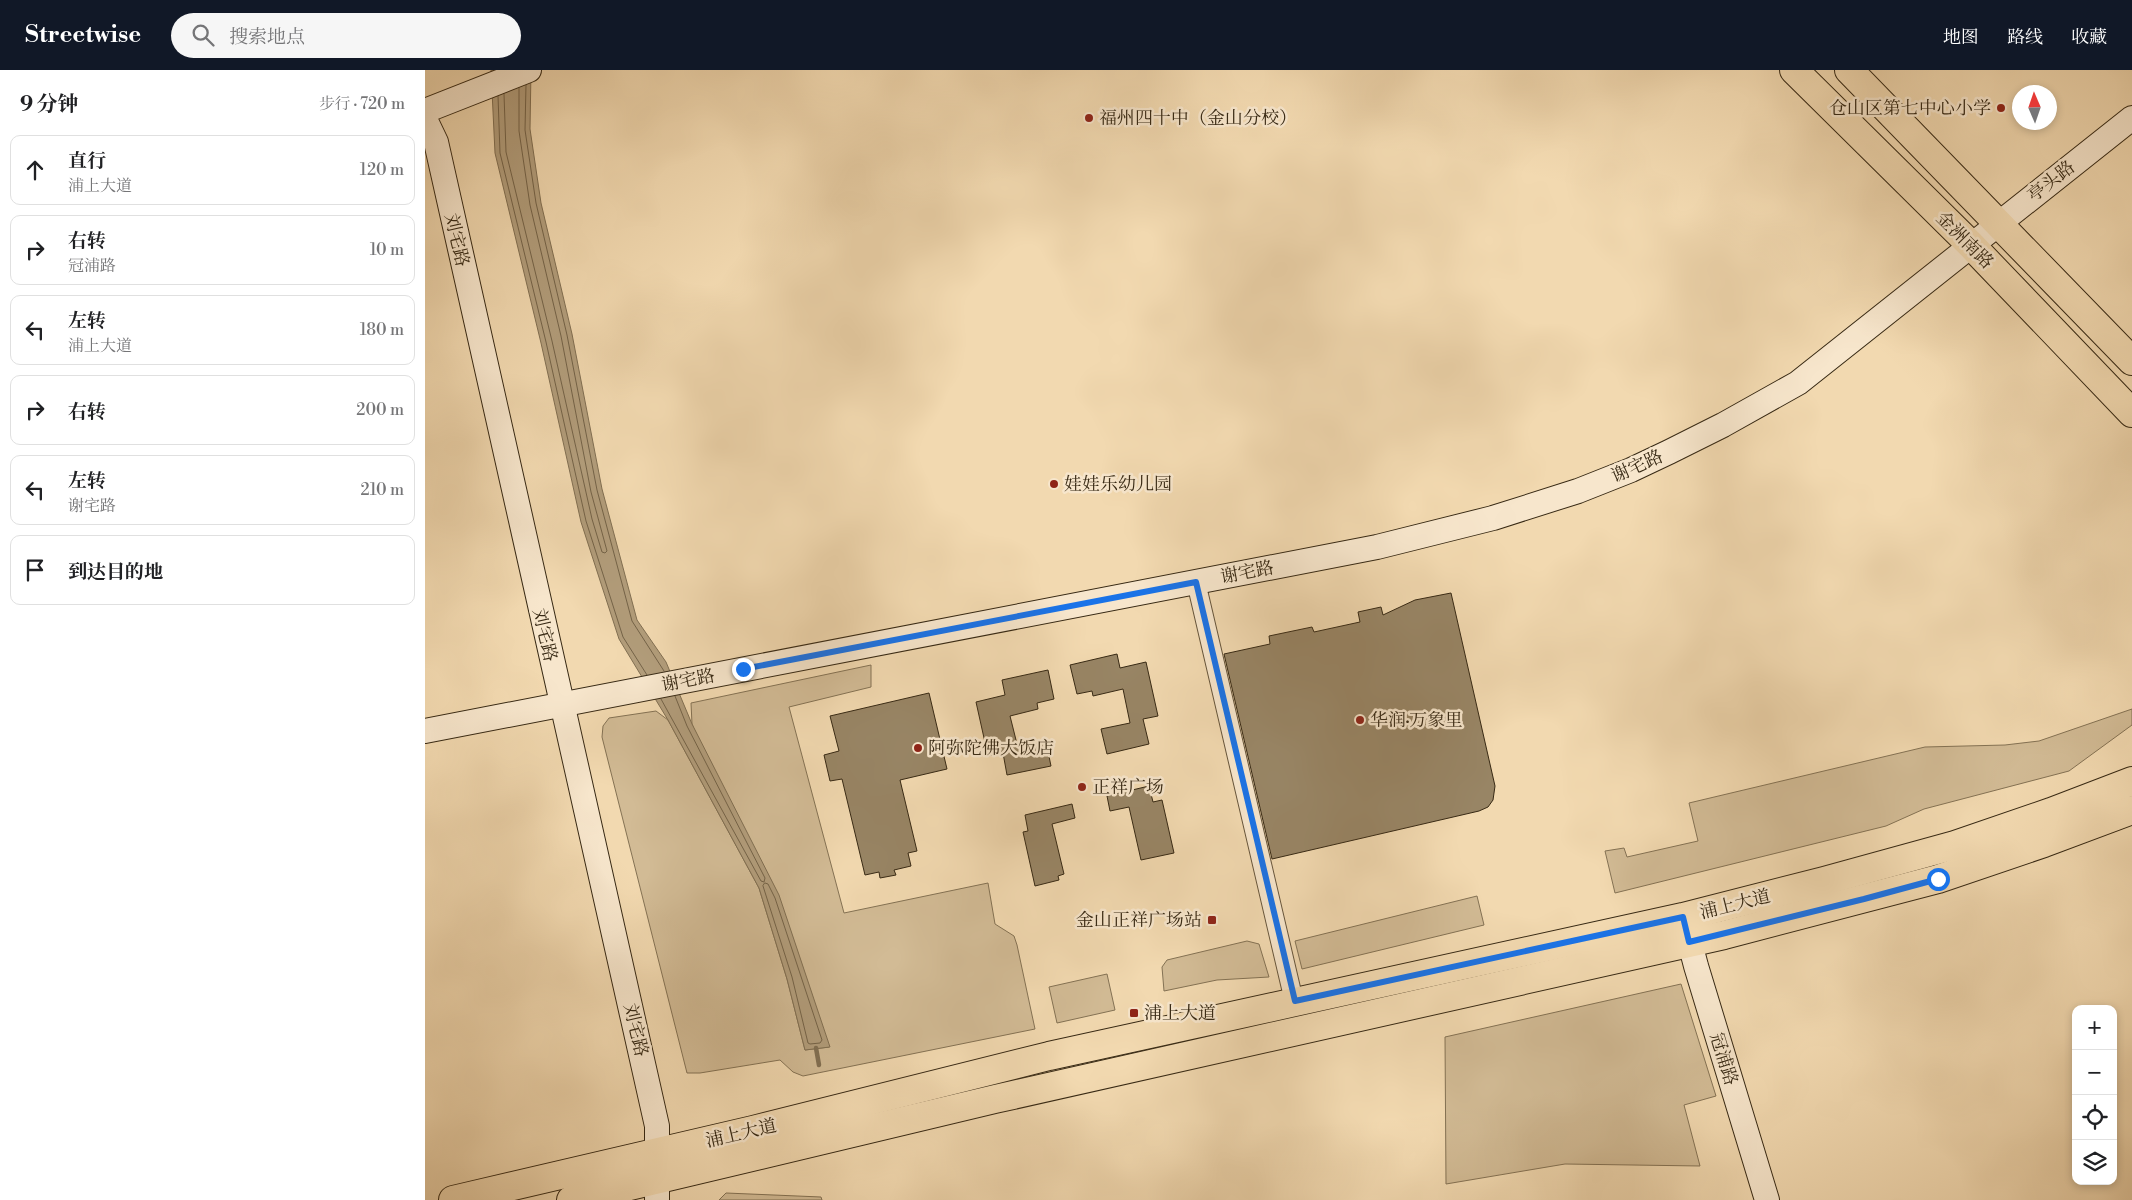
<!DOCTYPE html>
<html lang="zh">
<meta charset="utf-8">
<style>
:root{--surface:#fff;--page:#f6f6f6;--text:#202124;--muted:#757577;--line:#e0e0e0;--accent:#111827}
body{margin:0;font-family:"Libre Bodoni","Noto Serif SC",serif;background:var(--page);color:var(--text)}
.controls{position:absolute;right:15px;bottom:15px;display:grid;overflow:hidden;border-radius:10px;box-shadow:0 2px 8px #0003}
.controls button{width:45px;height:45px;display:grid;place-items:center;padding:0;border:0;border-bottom:1px solid var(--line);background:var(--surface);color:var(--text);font:25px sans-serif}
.compass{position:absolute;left:1587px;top:15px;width:45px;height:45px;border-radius:50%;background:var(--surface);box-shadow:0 2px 8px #0003;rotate:358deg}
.stop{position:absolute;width:15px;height:15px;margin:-11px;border:4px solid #1a73e8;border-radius:50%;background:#fff}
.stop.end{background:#1a73e8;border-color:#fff;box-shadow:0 1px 5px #0008}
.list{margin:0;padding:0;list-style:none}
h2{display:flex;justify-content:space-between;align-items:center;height:65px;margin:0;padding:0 20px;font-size:21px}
h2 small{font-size:16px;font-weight:400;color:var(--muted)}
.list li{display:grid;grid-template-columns:32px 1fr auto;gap:15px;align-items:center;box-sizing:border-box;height:70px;margin:0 10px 10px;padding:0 10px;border:1px solid var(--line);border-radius:10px}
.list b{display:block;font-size:19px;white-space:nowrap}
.list p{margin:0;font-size:16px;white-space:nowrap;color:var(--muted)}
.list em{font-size:16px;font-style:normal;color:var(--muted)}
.icon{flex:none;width:28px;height:28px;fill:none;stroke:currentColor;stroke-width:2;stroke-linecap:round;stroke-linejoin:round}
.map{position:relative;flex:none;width:1707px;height:1130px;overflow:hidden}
header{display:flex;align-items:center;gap:30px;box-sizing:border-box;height:70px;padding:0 25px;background:var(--accent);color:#fff}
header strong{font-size:24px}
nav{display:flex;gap:28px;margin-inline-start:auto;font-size:18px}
.search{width:350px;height:45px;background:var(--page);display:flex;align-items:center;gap:12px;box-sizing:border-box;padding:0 18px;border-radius:28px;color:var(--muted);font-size:19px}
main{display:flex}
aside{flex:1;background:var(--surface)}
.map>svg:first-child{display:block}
.green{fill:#d2bb95;stroke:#847254}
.water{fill:#b29d7b;stroke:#816f52}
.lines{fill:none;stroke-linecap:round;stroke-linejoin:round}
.shore{stroke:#746348;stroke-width:1}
.stream{stroke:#816f52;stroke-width:4.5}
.building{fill:#988565;stroke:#372914}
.street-casing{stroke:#66553b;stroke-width:20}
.secondary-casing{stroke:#372914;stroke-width:26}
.primary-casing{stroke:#372914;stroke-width:30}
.street{stroke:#f7e6cc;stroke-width:18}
.secondary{stroke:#f7e6cc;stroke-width:24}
.primary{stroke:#f2d9b0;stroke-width:28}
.route{stroke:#1a73e8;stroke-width:6}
.poi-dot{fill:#8f2418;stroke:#f7e6cc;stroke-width:2}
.labels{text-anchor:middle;stroke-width:5;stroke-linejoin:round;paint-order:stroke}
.poi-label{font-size:18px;fill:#372914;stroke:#f7e6cc;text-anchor:start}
.street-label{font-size:18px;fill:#372914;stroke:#f7e6cc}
</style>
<header>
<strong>Streetwise</strong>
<div class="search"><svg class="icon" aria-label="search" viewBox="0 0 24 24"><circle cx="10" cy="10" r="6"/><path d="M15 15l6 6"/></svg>搜索地点</div>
<nav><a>地图</a><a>路线</a><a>收藏</a></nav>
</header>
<main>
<aside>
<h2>9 分钟<small>步行 · 720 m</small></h2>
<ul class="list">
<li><svg class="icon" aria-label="ahead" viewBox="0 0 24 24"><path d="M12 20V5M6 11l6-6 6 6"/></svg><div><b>直行</b><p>浦上大道</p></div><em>120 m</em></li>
<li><svg class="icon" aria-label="right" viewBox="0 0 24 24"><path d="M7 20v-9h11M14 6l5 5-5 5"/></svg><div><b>右转</b><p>冠浦路</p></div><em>10 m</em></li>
<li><svg class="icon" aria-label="left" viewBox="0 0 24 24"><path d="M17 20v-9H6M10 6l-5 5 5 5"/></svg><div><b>左转</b><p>浦上大道</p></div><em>180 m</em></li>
<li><svg class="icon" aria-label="right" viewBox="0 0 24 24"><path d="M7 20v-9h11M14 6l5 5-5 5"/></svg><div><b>右转</b></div><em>200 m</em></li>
<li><svg class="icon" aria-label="left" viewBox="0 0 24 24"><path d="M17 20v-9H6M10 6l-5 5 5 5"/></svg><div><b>左转</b><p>谢宅路</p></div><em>210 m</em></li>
<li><svg class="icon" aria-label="arrive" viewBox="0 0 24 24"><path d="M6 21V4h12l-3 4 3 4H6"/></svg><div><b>到达目的地</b></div></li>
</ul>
</aside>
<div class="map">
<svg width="1707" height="1130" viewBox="0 0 1707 1130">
<rect width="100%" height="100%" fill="#f2d9b0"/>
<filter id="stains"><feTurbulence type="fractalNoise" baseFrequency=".004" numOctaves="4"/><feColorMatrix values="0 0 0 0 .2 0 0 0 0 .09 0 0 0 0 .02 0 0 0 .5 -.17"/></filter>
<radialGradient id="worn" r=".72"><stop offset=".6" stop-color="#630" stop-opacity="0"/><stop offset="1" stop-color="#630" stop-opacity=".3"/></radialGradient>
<g class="green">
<path d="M 446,595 L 446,617 L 364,637 L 419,843 L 563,813 L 570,854 L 589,866 L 592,875 L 610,959 L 378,1006 L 368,1002 L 355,990 L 275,1003 L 262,1003 L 177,667 L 178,656 L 184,648 L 231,641 L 243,650 L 334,818 L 362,909 L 380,980 L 404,977 L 267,654 L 266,633 Z"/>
<path d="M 1707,639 L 1707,655 L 1644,701 L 1499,739 L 1461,756 L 1190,823 L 1180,781 L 1199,778 L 1202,787 L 1273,771 L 1264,733 L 1500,677 L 1580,675 L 1614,671 Z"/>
<path d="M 1052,826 L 1059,855 L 877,899 L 870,871 Z"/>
<path d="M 822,871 L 834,874 L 844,907 L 792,910 L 739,921 L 737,897 L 742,890 Z"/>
<path d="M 682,904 L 690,940 L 632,953 L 624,917 Z"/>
<path d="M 1256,914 L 1291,1026 L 1259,1035 L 1275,1096 L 1140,1094 L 1021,1114 L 1020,967 Z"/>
<path d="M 301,1123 L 396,1127 L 397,1130 L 294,1130 Z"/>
</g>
<path class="water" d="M 66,0 L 106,0 L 105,59 L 116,133 L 147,264 L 177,419 L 212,550 L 241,592 L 267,654 L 354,825 L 405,977 L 380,980 L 362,909 L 334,818 L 243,650 L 194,569 L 156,452 L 116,273 L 70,83 Z"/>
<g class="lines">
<g class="shore">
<path d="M 101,15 L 100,60 L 111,133 L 142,265 L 172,420 L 207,551 L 239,601"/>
<path d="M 79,24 L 81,82 L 127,271 L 167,449 L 177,482 L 180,483 L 182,481 L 166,422 L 136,266 L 105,135 L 94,61 L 94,18"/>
<path d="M 73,26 L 75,83 L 121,272 L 161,451 L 198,567 L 222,605"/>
<path d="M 236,629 L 336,811 L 339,812 L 340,808 L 262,656 L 250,626"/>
<path d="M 340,813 L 343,814 L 350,828 L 397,970 L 395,973 L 385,974 L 383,973 L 367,907 L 338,816 Z"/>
</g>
<path class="stream" d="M 391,978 L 394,995"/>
</g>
<g class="building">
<path d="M 1026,523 L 1070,716 L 1068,730 L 1063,737 L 1054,741 L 847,789 L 799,584 L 845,574 L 844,566 L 887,557 L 889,562 L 935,552 L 933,542 L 956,537 L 958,545 L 990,530 Z"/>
<path d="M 692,584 L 695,598 L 721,592 L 733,646 L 718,649 L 724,674 L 682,684 L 676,659 L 705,653 L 698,619 L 668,626 L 667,621 L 652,624 L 645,595 Z"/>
<path d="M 623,600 L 629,629 L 612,633 L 613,639 L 585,646 L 593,678 L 621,672 L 626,696 L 582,705 L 578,683 L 563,686 L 551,632 L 580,625 L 577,610 Z"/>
<path d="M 504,623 L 522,699 L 475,710 L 492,781 L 483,783 L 486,796 L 469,800 L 471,805 L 455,808 L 454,802 L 440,805 L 417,709 L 405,711 L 399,685 L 414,681 L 405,646 Z"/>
<path d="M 724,716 L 728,732 L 737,730 L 749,783 L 716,790 L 704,737 L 685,741 L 682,726 Z"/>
<path d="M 647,734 L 650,748 L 627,754 L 639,804 L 633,806 L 634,810 L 610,816 L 598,762 L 603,761 L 600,745 Z"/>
</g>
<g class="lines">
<g class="street-casing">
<path id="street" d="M 771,512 L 869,931"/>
</g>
<g class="secondary-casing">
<g id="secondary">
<path d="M 0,41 L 104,0"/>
<path d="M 0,49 L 11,72 L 232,1056 L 232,1130"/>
<path d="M 0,661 L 952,477 L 1068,448 L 1153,421 L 1206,400 L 1244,382 L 1298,355 L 1373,313 L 1707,48"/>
<path d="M 1260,854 L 1271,896 L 1342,1130"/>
</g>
</g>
<g class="primary-casing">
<g id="primary">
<path d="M 1369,0 L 1545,174 L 1707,343"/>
<path d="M 1424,0 L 1707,291"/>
<path d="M 28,1130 L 328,1060 L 624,986 L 1258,847 L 1399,811 L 1530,775 L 1626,742 L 1707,711"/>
<path d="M 146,1130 L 570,1029 L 1299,865 L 1513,809 L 1619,773 L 1707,740"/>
</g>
</g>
<use href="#street" class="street"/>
<use href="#secondary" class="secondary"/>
<use href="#primary" class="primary"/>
</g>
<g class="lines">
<path class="route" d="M 318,599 L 771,512 L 870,931 L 1258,847 L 1264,872 L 1439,829 L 1513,809"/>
</g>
<g class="poi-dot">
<circle cx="1576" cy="38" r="5"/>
<circle cx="664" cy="48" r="5"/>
<circle cx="629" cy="414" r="5"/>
<circle cx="935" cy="650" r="5"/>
<circle cx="493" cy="678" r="5"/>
<circle cx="657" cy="717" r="5"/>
<rect x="782" y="845" width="10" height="10" rx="2.5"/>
<rect x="704" y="938" width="10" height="10" rx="2.5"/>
</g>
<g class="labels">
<g class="poi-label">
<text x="1566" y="44" text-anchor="end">仓山区第七中心小学</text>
<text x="674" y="54">福州四十中（金山分校）</text>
<text x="639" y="420">娃娃乐幼儿园</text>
<text x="945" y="656">华润·万象里</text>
<text x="503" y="684">阿弥陀佛大饭店</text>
<text x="667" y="723">正祥广场</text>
<text x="777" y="856" text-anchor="end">金山正祥广场站</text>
<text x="719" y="949">浦上大道</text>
</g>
<g class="street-label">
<text transform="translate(1626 111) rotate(-38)" y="6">亭头路</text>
<text transform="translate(32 170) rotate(77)" y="6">刘宅路</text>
<text transform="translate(1540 170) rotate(45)" y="6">金洲南路</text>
<text transform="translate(1212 396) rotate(-24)" y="6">谢宅路</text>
<text transform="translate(822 502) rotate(-11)" y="6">谢宅路</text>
<text transform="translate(120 565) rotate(77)" y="6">刘宅路</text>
<text transform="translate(263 610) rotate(-11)" y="6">谢宅路</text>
<text transform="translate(1310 834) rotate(-14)" y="6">浦上大道</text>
<text transform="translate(211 960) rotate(77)" y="6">刘宅路</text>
<text transform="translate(1299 989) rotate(73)" y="6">冠浦路</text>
<text transform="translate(316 1063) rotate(-13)" y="6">浦上大道</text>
</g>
</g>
<rect width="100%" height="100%" filter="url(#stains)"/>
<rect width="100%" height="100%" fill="url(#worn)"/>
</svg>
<div class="controls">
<button>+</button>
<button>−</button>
<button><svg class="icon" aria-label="locate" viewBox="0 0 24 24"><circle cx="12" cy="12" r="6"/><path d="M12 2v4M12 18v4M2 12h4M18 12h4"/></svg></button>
<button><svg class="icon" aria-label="layers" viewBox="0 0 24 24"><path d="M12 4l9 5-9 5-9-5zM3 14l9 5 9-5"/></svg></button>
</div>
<svg class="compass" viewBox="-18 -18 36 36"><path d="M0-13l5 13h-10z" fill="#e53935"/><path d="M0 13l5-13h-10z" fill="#757577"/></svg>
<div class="stop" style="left:1513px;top:809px"></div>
<div class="stop end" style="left:318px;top:599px"></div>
</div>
</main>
